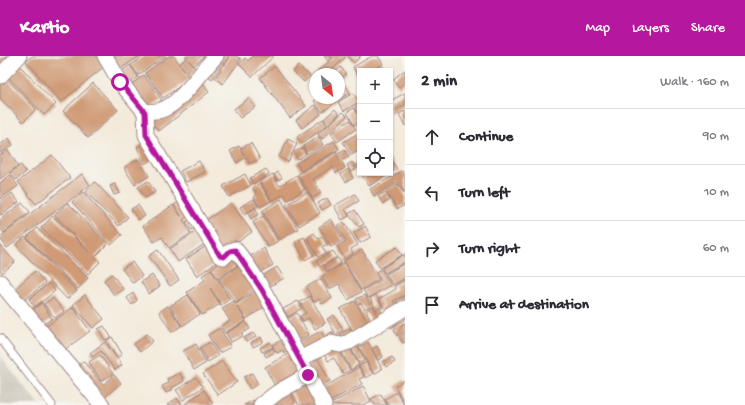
<!DOCTYPE html>
<meta charset="utf-8">
<style>
:root{--surface:#fff;--page:#f2f2f3;--text:#2b2b33;--muted:#7c7c81;--line:#e1e1e2;--accent:#b5179e}
body{margin:0;font-family:"Gochi Hand",sans-serif;background:var(--page);color:var(--text)}
.controls{position:absolute;right:12px;top:12px;display:grid;overflow:hidden;border-radius:0px;box-shadow:0 1px 3px #0004}
.controls button{width:36px;height:36px;display:grid;place-items:center;padding:0;border:0;border-bottom:1px solid var(--line);background:var(--surface);color:var(--text);font:20px sans-serif}
.compass{position:absolute;left:309px;top:12px;width:36px;height:36px;border-radius:50%;background:var(--surface);box-shadow:0 1px 3px #0004;rotate:151deg}
.stop{position:absolute;width:12px;height:12px;margin:-9px;border:3px solid #b5179e;border-radius:50%;background:#fff}
.stop.end{background:#b5179e;border-color:#fff;box-shadow:0 1px 4px #0008}
.list{margin:0;padding:0;list-style:none}
h2{display:flex;justify-content:space-between;align-items:center;height:52px;margin:0;padding:0 16px;font-size:17px}
h2 small{font-size:13px;font-weight:400;color:var(--muted)}
.list li{display:grid;grid-template-columns:26px 1fr auto;gap:12px;align-items:center;box-sizing:border-box;height:56px;padding:0 16px;border-top:1px solid var(--line)}
.list b{display:block;font-size:15px;white-space:nowrap}
.list em{font-size:13px;font-style:normal;color:var(--muted)}
.icon{flex:none;width:22px;height:22px;fill:none;stroke:currentColor;stroke-width:2;stroke-linecap:round;stroke-linejoin:round}
.map{position:relative;flex:none;width:405px;height:349px;overflow:hidden}
header{display:flex;align-items:center;gap:24px;box-sizing:border-box;height:56px;padding:0 20px;background:var(--accent);color:#fff}
header strong{font-size:19px}
nav{display:flex;gap:22px;margin-inline-start:auto;font-size:14px}
main{display:flex}
aside{flex:1;background:var(--surface)}
.map>svg:first-child{display:block}
.industrial{fill:#cac3b8}
.building{fill:#cf9a74}
.lines{fill:none;stroke-linecap:round;stroke-linejoin:round}
.service-casing{stroke:#9e8482;stroke-width:9}
.minor-casing{stroke:#9e8482;stroke-width:17}
.service{stroke:#fff;stroke-width:7}
.minor{stroke:#fff;stroke-width:15}
.route{stroke:#b5179e;stroke-width:5}
</style>
<header>
<strong>Kartio</strong>
<nav><a>Map</a><a>Layers</a><a>Share</a></nav>
</header>
<main>
<div class="map">
<svg width="405" height="349" viewBox="0 0 405 349">
<rect width="100%" height="100%" fill="#f6f6f2"/>
<filter id="ink" filterUnits="userSpaceOnUse"><feTurbulence type="fractalNoise" baseFrequency=".025" numOctaves="2"/><feDisplacementMap in="SourceGraphic" scale="8" xChannelSelector="R" yChannelSelector="G"/><feConvolveMatrix kernelMatrix="1 2 1 2 8 2 1 2 1" color-interpolation-filters="sRGB"/></filter>
<filter id="wash" filterUnits="userSpaceOnUse"><feTurbulence type="fractalNoise" baseFrequency=".012" numOctaves="4" result="noise"/><feDisplacementMap in="SourceGraphic" scale="16" xChannelSelector="R" yChannelSelector="G"/><feGaussianBlur stdDeviation="0.9" result="paint"/><feColorMatrix in="noise" values="0 0 0 0 0 0 0 0 0 0 0 0 0 0 0 0 0 1.4 0 .05"/><feComposite in="paint" operator="in"/></filter>
<g filter="url(#wash)">
<rect width="100%" height="100%" fill="#f3eada"/>
<path class="industrial" d="M 0,300 L 39,349 L 0,349 Z"/>
<g id="blocks">
<g class="building">
<path d="M 5,0 L 17,0 L 0,15 L 0,5 Z"/>
<path d="M 32,0 L 102,0 L 107,8 L 61,46 L 26,5 Z"/>
<path d="M 111,0 L 140,0 L 120,13 Z"/>
<path d="M 144,0 L 166,0 L 138,19 L 131,9 Z"/>
<path d="M 169,0 L 174,0 L 190,23 L 163,42 L 145,17 Z"/>
<path d="M 185,0 L 204,0 L 194,10 Z"/>
<path d="M 219,0 L 229,0 L 212,23 L 206,18 Z"/>
<path d="M 231,0 L 236,0 L 241,3 L 223,28 L 215,22 Z"/>
<path d="M 253,0 L 274,0 L 252,21 L 239,8 L 245,2 L 248,5 Z"/>
<path d="M 324,0 L 333,0 L 328,5 Z"/>
<path d="M 335,0 L 345,0 L 346,1 L 327,18 L 319,18 L 317,16 Z"/>
<path d="M 347,0 L 361,0 L 354,7 Z"/>
<path d="M 372,0 L 378,0 L 383,8 L 371,15 L 360,15 L 360,24 L 353,11 Z"/>
<path d="M 186,2 L 196,13 L 190,19 L 180,8 Z"/>
<path d="M 19,9 L 56,48 L 44,59 L 7,20 Z"/>
<path d="M 130,9 L 138,21 L 130,27 L 122,15 Z"/>
<path d="M 275,10 L 306,50 L 290,62 L 260,22 Z"/>
<path d="M 298,10 L 310,20 L 304,26 L 293,16 Z"/>
<path d="M 341,11 L 346,18 L 339,24 L 339,18 L 333,18 Z"/>
<path d="M 405,14 L 405,26 L 399,31 L 393,23 Z"/>
<path d="M 144,19 L 162,44 L 149,53 L 132,28 Z"/>
<path d="M 6,22 L 36,53 L 23,66 L 0,42 L 0,27 Z"/>
<path d="M 342,25 L 350,36 L 322,56 L 314,45 L 318,42 L 339,42 L 339,27 Z"/>
<path d="M 202,26 L 209,36 L 159,75 L 151,66 Z"/>
<path d="M 93,27 L 118,54 L 88,82 L 63,55 Z"/>
<path d="M 353,37 L 359,46 L 344,55 L 338,46 Z"/>
<path d="M 405,37 L 405,49 L 390,57 L 390,45 Z"/>
<path d="M 249,42 L 255,51 L 240,62 L 234,53 Z"/>
<path d="M 360,48 L 360,59 L 355,51 Z"/>
<path d="M 315,49 L 321,58 L 302,72 L 296,64 Z"/>
<path d="M 354,52 L 360,62 L 360,66 L 354,69 L 347,56 Z"/>
<path d="M 335,53 L 339,58 L 328,68 L 324,63 Z"/>
<path d="M 405,55 L 405,70 L 399,58 Z"/>
<path d="M 343,56 L 347,60 L 322,83 L 318,78 Z"/>
<path d="M 323,63 L 327,69 L 302,88 L 297,81 Z"/>
<path d="M 350,64 L 356,73 L 337,86 L 331,77 Z"/>
<path d="M 360,76 L 360,94 L 351,99 L 343,86 Z"/>
<path d="M 319,81 L 323,89 L 307,98 L 303,90 Z"/>
<path d="M 9,82 L 13,89 L 0,97 L 0,89 Z"/>
<path d="M 288,83 L 297,88 L 288,106 L 279,101 Z"/>
<path d="M 334,85 L 339,93 L 301,115 L 296,107 Z"/>
<path d="M 146,86 L 150,94 L 147,96 L 151,104 L 144,108 L 137,91 Z"/>
<path d="M 251,87 L 260,103 L 250,108 L 246,101 L 237,107 L 230,95 L 239,90 L 244,99 L 241,92 Z"/>
<path d="M 303,92 L 306,98 L 298,103 L 294,96 Z"/>
<path d="M 8,94 L 18,110 L 0,123 L 0,99 Z"/>
<path d="M 345,94 L 349,101 L 343,104 L 339,97 Z"/>
<path d="M 336,96 L 345,112 L 336,117 L 333,111 L 313,123 L 321,137 L 312,142 L 298,118 Z"/>
<path d="M 52,99 L 70,122 L 36,148 L 18,126 Z"/>
<path d="M 390,102 L 397,113 L 369,130 L 362,119 L 365,117 L 390,117 Z"/>
<path d="M 138,103 L 149,120 L 135,129 L 124,112 Z"/>
<path d="M 199,105 L 205,116 L 186,126 L 180,115 Z"/>
<path d="M 352,106 L 356,113 L 351,116 L 347,109 Z"/>
<path d="M 360,107 L 360,116 L 356,109 Z"/>
<path d="M 21,109 L 26,116 L 16,124 L 10,117 Z"/>
<path d="M 266,113 L 269,118 L 253,128 L 250,122 Z"/>
<path d="M 348,113 L 353,122 L 346,126 L 341,118 Z"/>
<path d="M 402,115 L 405,120 L 405,137 L 398,126 L 374,140 L 370,133 Z"/>
<path d="M 278,116 L 282,122 L 277,124 L 274,119 Z"/>
<path d="M 82,118 L 90,129 L 7,192 L 0,182 L 0,181 Z"/>
<path d="M 245,118 L 251,129 L 229,141 L 223,130 Z"/>
<path d="M 273,118 L 279,130 L 297,119 L 305,133 L 288,144 L 284,138 L 272,145 L 260,125 Z"/>
<path d="M 10,119 L 18,130 L 0,143 L 0,127 Z"/>
<path d="M 148,125 L 155,136 L 145,142 L 138,131 Z"/>
<path d="M 95,126 L 128,161 L 119,170 L 86,136 Z"/>
<path d="M 260,127 L 271,145 L 260,151 L 254,141 L 257,139 L 253,132 Z"/>
<path d="M 115,128 L 120,137 L 114,139 L 110,130 Z"/>
<path d="M 398,128 L 405,139 L 405,149 L 397,153 L 386,135 Z"/>
<path d="M 83,136 L 122,179 L 111,189 L 72,146 Z"/>
<path d="M 308,136 L 320,157 L 299,170 L 286,149 Z"/>
<path d="M 385,136 L 390,144 L 383,148 L 378,140 Z"/>
<path d="M 12,137 L 19,146 L 1,159 L 0,158 L 0,146 Z"/>
<path d="M 355,138 L 359,145 L 345,153 L 349,160 L 342,164 L 334,150 Z"/>
<path d="M 327,142 L 331,149 L 322,154 L 318,147 Z"/>
<path d="M 183,143 L 192,157 L 183,164 L 191,177 L 169,192 L 162,181 L 154,186 L 143,170 L 173,149 L 181,160 L 174,149 Z"/>
<path d="M 254,143 L 258,150 L 244,158 L 240,151 Z"/>
<path d="M 281,143 L 298,173 L 279,184 L 262,155 Z"/>
<path d="M 22,147 L 30,156 L 4,177 L 0,172 L 0,164 Z"/>
<path d="M 68,147 L 108,188 L 95,201 L 100,206 L 88,218 L 41,172 L 53,160 L 91,198 L 55,159 Z"/>
<path d="M 231,147 L 252,176 L 222,197 L 202,167 Z"/>
<path d="M 138,149 L 145,160 L 138,164 L 131,153 Z"/>
<path d="M 255,152 L 259,158 L 251,163 L 248,157 Z"/>
<path d="M 355,154 L 364,168 L 359,171 L 348,158 Z"/>
<path d="M 263,160 L 278,185 L 268,191 L 253,166 Z"/>
<path d="M 193,162 L 198,170 L 192,174 L 186,166 Z"/>
<path d="M 331,163 L 343,184 L 331,191 L 319,171 Z"/>
<path d="M 344,166 L 358,189 L 351,193 L 353,198 L 345,203 L 337,190 L 346,185 L 337,170 Z"/>
<path d="M 365,170 L 371,181 L 360,187 L 354,177 Z"/>
<path d="M 37,172 L 88,222 L 78,233 L 27,182 Z"/>
<path d="M 201,172 L 209,185 L 178,206 L 170,193 Z"/>
<path d="M 314,177 L 318,183 L 322,180 L 327,188 L 322,191 L 326,197 L 318,201 L 307,182 Z"/>
<path d="M 25,181 L 77,235 L 67,243 L 16,189 Z"/>
<path d="M 304,181 L 314,199 L 305,204 L 295,186 Z"/>
<path d="M 209,188 L 220,204 L 197,220 L 186,203 Z"/>
<path d="M 0,189 L 15,206 L 2,217 L 0,214 Z"/>
<path d="M 397,191 L 402,199 L 380,212 L 375,204 Z"/>
<path d="M 264,192 L 273,209 L 255,219 L 245,203 Z"/>
<path d="M 158,194 L 179,224 L 170,230 L 149,200 Z"/>
<path d="M 362,194 L 379,223 L 361,234 L 344,205 Z"/>
<path d="M 333,195 L 337,201 L 320,211 L 316,205 Z"/>
<path d="M 405,198 L 405,206 L 385,217 L 382,212 Z"/>
<path d="M 230,199 L 237,209 L 218,223 L 211,213 Z"/>
<path d="M 338,202 L 341,208 L 327,216 L 324,210 Z"/>
<path d="M 132,206 L 142,220 L 133,227 L 122,213 Z"/>
<path d="M 344,207 L 361,236 L 348,244 L 339,228 L 329,233 L 322,220 Z"/>
<path d="M 405,207 L 405,222 L 393,229 L 386,218 Z"/>
<path d="M 239,209 L 256,232 L 236,247 L 219,224 Z"/>
<path d="M 277,211 L 284,222 L 265,233 L 259,222 Z"/>
<path d="M 211,213 L 230,243 L 221,249 L 210,232 L 220,248 L 202,259 L 187,236 L 205,224 L 202,220 Z"/>
<path d="M 381,213 L 391,229 L 368,242 L 363,234 L 381,224 L 376,216 Z"/>
<path d="M 35,215 L 45,227 L 21,247 L 11,236 Z"/>
<path d="M 112,218 L 123,233 L 114,239 L 104,224 Z"/>
<path d="M 152,219 L 160,230 L 149,238 L 141,226 Z"/>
<path d="M 321,223 L 332,242 L 322,248 L 319,243 L 314,246 L 306,231 Z"/>
<path d="M 405,224 L 405,239 L 393,245 L 398,253 L 384,261 L 380,253 L 384,251 L 379,243 L 396,233 L 394,230 Z"/>
<path d="M 49,227 L 55,235 L 35,251 L 29,243 Z"/>
<path d="M 259,233 L 269,248 L 246,263 L 237,250 L 246,265 L 225,277 L 221,270 L 230,265 L 222,252 L 234,245 L 236,248 Z"/>
<path d="M 133,237 L 137,244 L 132,249 L 127,242 Z"/>
<path d="M 85,239 L 104,263 L 93,272 L 73,249 Z"/>
<path d="M 188,239 L 200,258 L 182,270 L 170,250 Z"/>
<path d="M 365,239 L 371,250 L 365,253 L 361,247 L 359,248 L 356,243 Z"/>
<path d="M 376,239 L 382,250 L 376,254 L 370,242 Z"/>
<path d="M 310,240 L 325,267 L 315,273 L 309,262 L 303,265 L 300,260 L 306,257 L 300,246 Z"/>
<path d="M 405,240 L 405,249 L 399,252 L 396,246 Z"/>
<path d="M 53,242 L 64,255 L 55,262 L 44,248 Z"/>
<path d="M 298,245 L 302,252 L 288,261 L 283,253 Z"/>
<path d="M 355,245 L 369,269 L 354,278 L 340,253 Z"/>
<path d="M 42,247 L 52,263 L 40,271 L 30,255 Z"/>
<path d="M 168,250 L 181,270 L 172,276 L 159,256 Z"/>
<path d="M 373,250 L 380,262 L 372,266 L 366,255 Z"/>
<path d="M 73,251 L 90,275 L 64,294 L 47,270 Z"/>
<path d="M 405,256 L 405,264 L 391,272 L 388,266 Z"/>
<path d="M 297,257 L 309,279 L 297,285 L 285,264 Z"/>
<path d="M 334,259 L 343,274 L 336,278 L 327,263 Z"/>
<path d="M 246,266 L 250,273 L 241,278 L 243,280 L 231,286 L 226,277 Z"/>
<path d="M 405,267 L 405,275 L 397,280 L 394,273 Z"/>
<path d="M 104,270 L 111,281 L 105,284 L 98,273 Z"/>
<path d="M 220,272 L 231,291 L 219,297 L 208,279 Z"/>
<path d="M 350,272 L 353,278 L 339,286 L 336,280 Z"/>
<path d="M 321,275 L 327,286 L 304,298 L 298,287 Z"/>
<path d="M 332,276 L 334,281 L 328,284 L 325,280 Z"/>
<path d="M 253,277 L 256,281 L 246,286 L 244,282 Z"/>
<path d="M 405,277 L 405,286 L 403,287 L 399,281 Z"/>
<path d="M 147,278 L 153,285 L 140,296 L 134,288 Z"/>
<path d="M 112,281 L 122,298 L 117,302 L 106,285 Z"/>
<path d="M 261,281 L 263,286 L 253,291 L 251,287 Z"/>
<path d="M 286,282 L 291,293 L 284,297 L 283,294 L 277,297 L 272,289 Z"/>
<path d="M 105,286 L 122,309 L 115,314 L 101,295 L 93,301 L 90,297 Z"/>
<path d="M 210,286 L 218,300 L 208,306 L 200,292 Z"/>
<path d="M 270,286 L 273,291 L 262,296 L 260,292 Z"/>
<path d="M 355,286 L 365,304 L 359,307 L 349,289 Z"/>
<path d="M 368,286 L 382,313 L 374,318 L 359,291 Z"/>
<path d="M 196,288 L 206,307 L 194,314 L 183,295 Z"/>
<path d="M 336,289 L 350,314 L 343,318 L 334,302 L 328,305 L 323,296 Z"/>
<path d="M 377,290 L 383,301 L 378,304 L 372,293 Z"/>
<path d="M 349,291 L 359,309 L 351,314 L 341,295 Z"/>
<path d="M 273,292 L 275,296 L 266,301 L 264,297 Z"/>
<path d="M 293,295 L 305,318 L 277,334 L 265,311 Z"/>
<path d="M 100,299 L 113,318 L 101,325 L 89,306 Z"/>
<path d="M 316,300 L 330,325 L 320,330 L 306,305 Z"/>
<path d="M 392,301 L 395,306 L 386,311 L 383,306 Z"/>
<path d="M 83,305 L 103,329 L 114,319 L 121,327 L 104,342 L 77,310 Z"/>
<path d="M 222,305 L 237,326 L 218,339 L 203,318 Z"/>
<path d="M 366,306 L 373,318 L 366,322 L 359,310 Z"/>
<path d="M 359,311 L 364,321 L 359,323 L 362,328 L 329,346 L 321,333 Z"/>
<path d="M 180,317 L 184,325 L 172,332 L 172,334 L 166,337 L 162,330 L 169,327 L 167,323 Z"/>
<path d="M 252,317 L 258,328 L 250,333 L 244,321 Z"/>
<path d="M 196,321 L 203,331 L 183,344 L 176,334 Z"/>
<path d="M 405,324 L 405,348 L 395,330 Z"/>
<path d="M 305,327 L 318,349 L 299,349 L 291,335 Z"/>
<path d="M 363,330 L 371,345 L 363,349 L 329,349 Z"/>
<path d="M 204,334 L 213,347 L 209,349 L 184,349 Z"/>
<path d="M 289,335 L 295,346 L 291,349 L 275,349 L 273,344 Z"/>
<path d="M 397,336 L 404,349 L 388,349 L 385,343 Z"/>
<path d="M 381,338 L 387,349 L 375,349 L 371,343 Z"/>
<path d="M 177,342 L 182,349 L 167,349 Z"/>
<path d="M 254,344 L 256,349 L 244,349 Z"/>
</g>
</g>
</g>
<g filter="url(#ink)">
<use href="#blocks" fill-opacity="0" stroke="#9e8482" stroke-width="1"/>
<g class="lines">
<g class="service-casing">
<path id="service" d="M 0,282 L 52,349"/>
</g>
<g class="minor-casing">
<g id="minor">
<path d="M 105,0 L 120,26 L 145,56 C 151,55 158,56 164,53 C 181,46 202,15 216,0"/>
<path d="M 0,20 L 19,0"/>
<path d="M 145,56 L 146,79 L 220,200 L 224,201 L 230,195 L 235,193 C 261,224 281,268 300,303 L 331,287 L 340,289 L 349,286 L 405,252"/>
<path d="M 0,226 L 102,349"/>
<path d="M 304,311 L 324,349"/>
<path d="M 261,349 L 278,336 L 308,319"/>
</g>
</g>
<use href="#service" class="service"/>
<use href="#minor" class="minor"/>
</g>
</g>
<g class="lines" filter="url(#ink)">
<path class="route" d="M 120,26 L 145,56 L 146,79 L 220,200 L 224,201 L 230,195 L 235,194 L 262,234 L 308,319"/>
</g>
</svg>
<div class="controls">
<button>+</button>
<button>−</button>
<button><svg class="icon" aria-label="locate" viewBox="0 0 24 24"><circle cx="12" cy="12" r="6"/><path d="M12 2v4M12 18v4M2 12h4M18 12h4"/></svg></button>
</div>
<svg class="compass" viewBox="-18 -18 36 36"><path d="M0-13l5 13h-10z" fill="#e53935"/><path d="M0 13l5-13h-10z" fill="#7c7c81"/></svg>
<div class="stop" style="left:120px;top:26px"></div>
<div class="stop end" style="left:308px;top:319px"></div>
</div>
<aside>
<h2>2 min<small>Walk · 160 m</small></h2>
<ul class="list">
<li><svg class="icon" aria-label="ahead" viewBox="0 0 24 24"><path d="M12 20V5M6 11l6-6 6 6"/></svg><div><b>Continue</b></div><em>90 m</em></li>
<li><svg class="icon" aria-label="left" viewBox="0 0 24 24"><path d="M17 20v-9H6M10 6l-5 5 5 5"/></svg><div><b>Turn left</b></div><em>10 m</em></li>
<li><svg class="icon" aria-label="right" viewBox="0 0 24 24"><path d="M7 20v-9h11M14 6l5 5-5 5"/></svg><div><b>Turn right</b></div><em>60 m</em></li>
<li><svg class="icon" aria-label="arrive" viewBox="0 0 24 24"><path d="M6 21V4h12l-3 4 3 4H6"/></svg><div><b>Arrive at destination</b></div></li>
</ul>
</aside>
</main>
